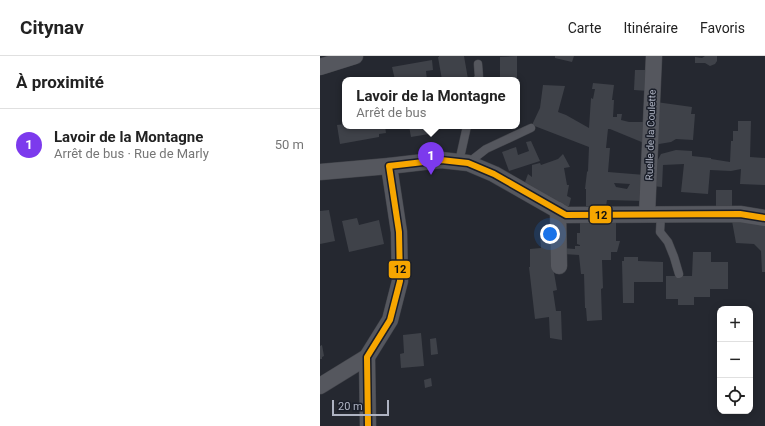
<!DOCTYPE html>
<html lang="fr">
<meta charset="utf-8">
<style>
:root{--surface:#fff;--page:#f6f6f6;--text:#222;--muted:#767676;--line:#e0e0e0;--accent:#7c3aed}
body{margin:0;font-family:Roboto,sans-serif;background:var(--page);color:var(--text)}
.controls{position:absolute;right:12px;bottom:12px;display:grid;overflow:hidden;border-radius:8px;box-shadow:0 2px 10px #0003}
.controls button{width:36px;height:36px;display:grid;place-items:center;padding:0;border:0;border-bottom:1px solid var(--line);background:var(--surface);color:var(--text);font:20px sans-serif}
.scale{position:absolute;left:12px;bottom:10px;width:57px;box-sizing:border-box;padding-left:4px;border:2px solid #aeb3c2;border-top:0;font-size:11px;line-height:14px;white-space:nowrap;color:#aeb3c2;-webkit-text-stroke:3px #1a1e29;paint-order:stroke}
.you{position:absolute;left:230px;top:178px;width:14px;height:14px;margin:-10px;border:3px solid #fff;border-radius:50%;background:#1a73e8;box-shadow:0 0 0 6px #1a73e833}
.badge{display:grid;place-items:center;width:26px;height:26px;border-radius:50%;background:var(--accent);color:#fff;font-size:13px;font-weight:700}
.pin{position:absolute;translate:-50% -33px;filter:drop-shadow(0 1px 2px #0008)}
.pin::after{content:'';position:absolute;top:21px;width:14px;height:12px;background:inherit;clip-path:polygon(0 0,100% 0,50% 100%)}
.popup{position:absolute;left:22px;top:21px;width:178px;height:52px;box-sizing:border-box;display:grid;place-content:center;border-radius:8px;background:var(--surface);filter:drop-shadow(0 1px 3px #0005);font-size:13px;white-space:nowrap;color:var(--muted)}
.popup b{font-size:15px;color:var(--text)}
.popup::after{content:'';position:absolute;left:50%;top:100%;margin-left:-8px;border:8px solid transparent;border-top-color:var(--surface)}
.list{margin:0;padding:0;list-style:none}
h2{display:flex;justify-content:space-between;align-items:center;height:52px;margin:0;padding:0 16px;font-size:17px}
h2 small{font-size:13px;font-weight:400;color:var(--muted)}
.list li{display:grid;grid-template-columns:26px 1fr auto;gap:12px;align-items:center;box-sizing:border-box;height:72px;padding:0 16px;border-top:1px solid var(--line)}
.list b{display:block;font-size:15px;white-space:nowrap}
.list p{margin:0;font-size:13px;white-space:nowrap;color:var(--muted)}
.list em{font-size:13px;font-style:normal;color:var(--muted)}
.icon{flex:none;width:22px;height:22px;fill:none;stroke:currentColor;stroke-width:2;stroke-linecap:round;stroke-linejoin:round}
.map{position:relative;flex:none;width:445px;height:370px;overflow:hidden}
header{display:flex;align-items:center;gap:24px;box-sizing:border-box;height:56px;padding:0 20px;background:var(--surface);border-bottom:1px solid var(--line)}
header strong{font-size:19px}
nav{display:flex;gap:22px;margin-inline-start:auto;font-size:14px}
main{display:flex}
aside{flex:1;background:var(--surface)}
.map>svg:first-child{display:block}
.building{fill:#3f4249;fill-rule:evenodd}
.lines{fill:none;stroke-linecap:round;stroke-linejoin:round}
.service-casing{stroke:#414349;stroke-width:9}
.minor-casing{stroke:#414349;stroke-width:17}
.service{stroke:#55575e;stroke-width:8}
.minor{stroke:#55575e;stroke-width:16}
.bus-1-casing{stroke:#1a1e29;stroke-width:9}
.bus-1{stroke:#f7a600;stroke-width:6}
.labels{text-anchor:middle;stroke-width:3;stroke-linejoin:round;paint-order:stroke}
.street-label{font-size:10px;fill:#aeb3c2;stroke:#1a1e29}
.line-badge{stroke:#1a1e29;stroke-width:1.5}
.pale-badge-label{font-size:11px;text-anchor:middle;font-weight:bold;fill:#111}
</style>
<header>
<strong>Citynav</strong>
<nav><a>Carte</a><a>Itinéraire</a><a>Favoris</a></nav>
</header>
<main>
<aside>
<h2>À proximité<small></small></h2>
<ul class="list">
<li><span class="badge">1</span><div><b>Lavoir de la Montagne</b><p>Arrêt de bus · Rue de Marly</p></div><em>50 m</em></li>
</ul>
</aside>
<div class="map">
<svg width="445" height="370" viewBox="0 0 445 370">
<rect width="100%" height="100%" fill="#252830"/>
<g class="building">
<path d="M 119,0 L 144,0 L 148,23 L 143,24 L 122,24 L 118,1 L 119,1 Z"/>
<path d="M 197,0 L 197,24 L 180,24 L 180,1 Z"/>
<path d="M 235,0 L 254,0 L 252,6 L 235,2 Z"/>
<path d="M 385,0 L 397,0 L 397,5 L 395,8 L 390,10 L 385,7 L 375,7 L 375,1 L 382,2 Z"/>
<path d="M 112,4 L 113,14 L 106,15 L 107,24 L 75,24 L 72,11 Z"/>
<path d="M 315,14 L 329,14 L 328,35 L 314,34 Z"/>
<path d="M 273,27 L 294,29 L 292,44 L 294,44 L 293,61 L 297,61 L 297,58 L 302,58 L 301,64 L 309,66 L 327,66 L 324,87 L 290,73 L 288,73 L 286,92 L 290,92 L 288,116 L 325,119 L 324,145 L 287,144 L 286,150 L 266,150 L 266,133 L 265,133 L 267,116 L 268,115 L 269,91 L 212,69 L 220,52 L 223,29 L 245,30 L 238,56 L 246,59 L 269,72 L 271,42 L 273,43 L 275,33 L 272,33 ZM 294,127 L 310,128 L 307,133 L 296,131 Z"/>
<path d="M 336,46 L 372,51 L 371,58 L 375,58 L 373,84 L 356,83 L 351,86 L 333,89 Z"/>
<path d="M 418,65 L 431,65 L 430,101 L 445,102 L 445,129 L 420,128 L 421,113 L 411,115 L 390,114 L 388,138 L 361,136 L 364,108 L 343,109 L 342,131 L 332,130 L 333,113 L 341,98 L 356,94 L 372,95 L 372,100 L 391,102 L 391,103 L 410,106 L 411,85 L 413,85 L 413,75 L 418,75 Z"/>
<path d="M 25,68 L 25,70 L 65,70 L 66,77 L 59,78 L 59,81 L 20,88 L 17,69 Z"/>
<path d="M 89,70 L 107,70 L 109,78 L 91,81 Z"/>
<path d="M 211,85 L 220,105 L 189,115 L 182,96 L 196,91 L 198,99 L 209,95 L 206,86 Z"/>
<path d="M 243,98 L 250,111 L 244,112 L 247,129 L 249,129 L 247,140 L 251,142 L 249,150 L 245,150 L 204,129 L 208,118 L 212,121 L 212,109 L 220,107 L 221,109 L 238,103 Z"/>
<rect x="396" y="134" width="16" height="18"/>
<path d="M 9,154 L 15,185 L 0,188 L 0,155 Z"/>
<path d="M 37,162 L 39,169 L 59,164 L 64,188 L 29,196 L 22,165 Z"/>
<path d="M 412,165 L 445,166 L 445,216 L 442,216 L 441,195 L 434,188 L 416,187 Z"/>
<path d="M 260,166 L 296,166 L 296,185 L 300,185 L 297,196 L 291,196 L 291,204 L 282,204 L 283,232 L 281,233 L 282,264 L 267,265 L 266,252 L 265,252 L 264,218 L 261,218 L 259,199 L 243,198 L 242,192 L 255,193 L 255,190 L 260,190 L 260,189 L 257,188 L 257,177 L 260,177 Z"/>
<path d="M 224,177 L 235,177 L 233,211 L 237,234 L 233,235 L 236,255 L 241,255 L 242,284 L 230,282 L 229,261 L 215,263 L 209,211 L 210,211 L 210,193 L 221,192 L 220,179 L 224,178 Z"/>
<path d="M 373,196 L 391,196 L 391,206 L 408,206 L 408,233 L 390,233 L 390,241 L 374,241 L 374,249 L 358,249 L 358,243 L 346,243 L 346,220 L 372,220 Z"/>
<path d="M 304,201 L 318,201 L 318,205 L 343,206 L 343,226 L 314,226 L 314,247 L 303,247 L 302,205 L 304,205 Z"/>
<path d="M 101,277 L 104,310 L 81,312 L 80,298 L 84,297 L 83,279 Z"/>
<path d="M 116,282 L 118,298 L 111,299 L 110,283 Z"/>
<path d="M 2,289 L 4,300 L 2,301 L 2,303 L 0,303 L 0,290 Z"/>
<path d="M 111,322 L 112,330 L 105,332 L 104,324 Z"/>
</g>
<g class="lines">
<g class="service-casing">
<g id="service">
<path d="M 157,24 L 159,21 L 158,8"/>
<path d="M 139,106 L 147,70"/>
<path d="M 148,107 L 166,93 L 211,72"/>
<path d="M 341,158 L 340,176 L 348,186 L 354,201 L 359,218"/>
</g>
</g>
<g class="minor-casing">
<g id="minor">
<path d="M 0,11 L 35,0"/>
<path d="M 0,116 L 69,110 L 121,104 L 148,107 L 174,118 L 246,159 L 420,158 L 445,162"/>
<path d="M 238,154 L 239,210"/>
<path d="M 327,158 L 334,0"/>
<path d="M 47,301 L 48,370"/>
<path d="M 0,330 L 47,301 L 70,264 L 80,225 L 79,176 L 69,110"/>
</g>
</g>
<use href="#service" class="service"/>
<use href="#minor" class="minor"/>
<g class="bus-1-casing">
<path id="bus-1" d="M 48,370 L 47,301 L 70,264 L 80,225 L 79,176 L 69,110 L 121,104 L 148,107 L 174,118 L 246,159 L 420,158 L 445,162"/>
</g>
<use href="#bus-1" class="bus-1"/>
</g>
<g class="labels">
<g class="street-label">
<text transform="translate(330 79) rotate(-88)" y="4">Ruelle de la Coulette</text>
</g>
</g>
<g class="line-badge">
<rect x="269" y="149" width="23" height="19" rx="4" fill="#f7a600"/>
<rect x="68" y="204" width="23" height="19" rx="4" fill="#f7a600"/>
</g>
<g class="pale-badge-label">
<text x="281" y="163">12</text>
<text x="80" y="217">12</text>
</g>
</svg>
<div class="controls">
<button>+</button>
<button>−</button>
<button><svg class="icon" aria-label="locate" viewBox="0 0 24 24"><circle cx="12" cy="12" r="6"/><path d="M12 2v4M12 18v4M2 12h4M18 12h4"/></svg></button>
</div>
<div class="scale">20 m</div>
<div class="you"></div>
<div class="pin badge" style="left:111px;top:119px">1</div>
<div class="popup"><b>Lavoir de la Montagne</b>Arrêt de bus</div>
</div>
</main>
